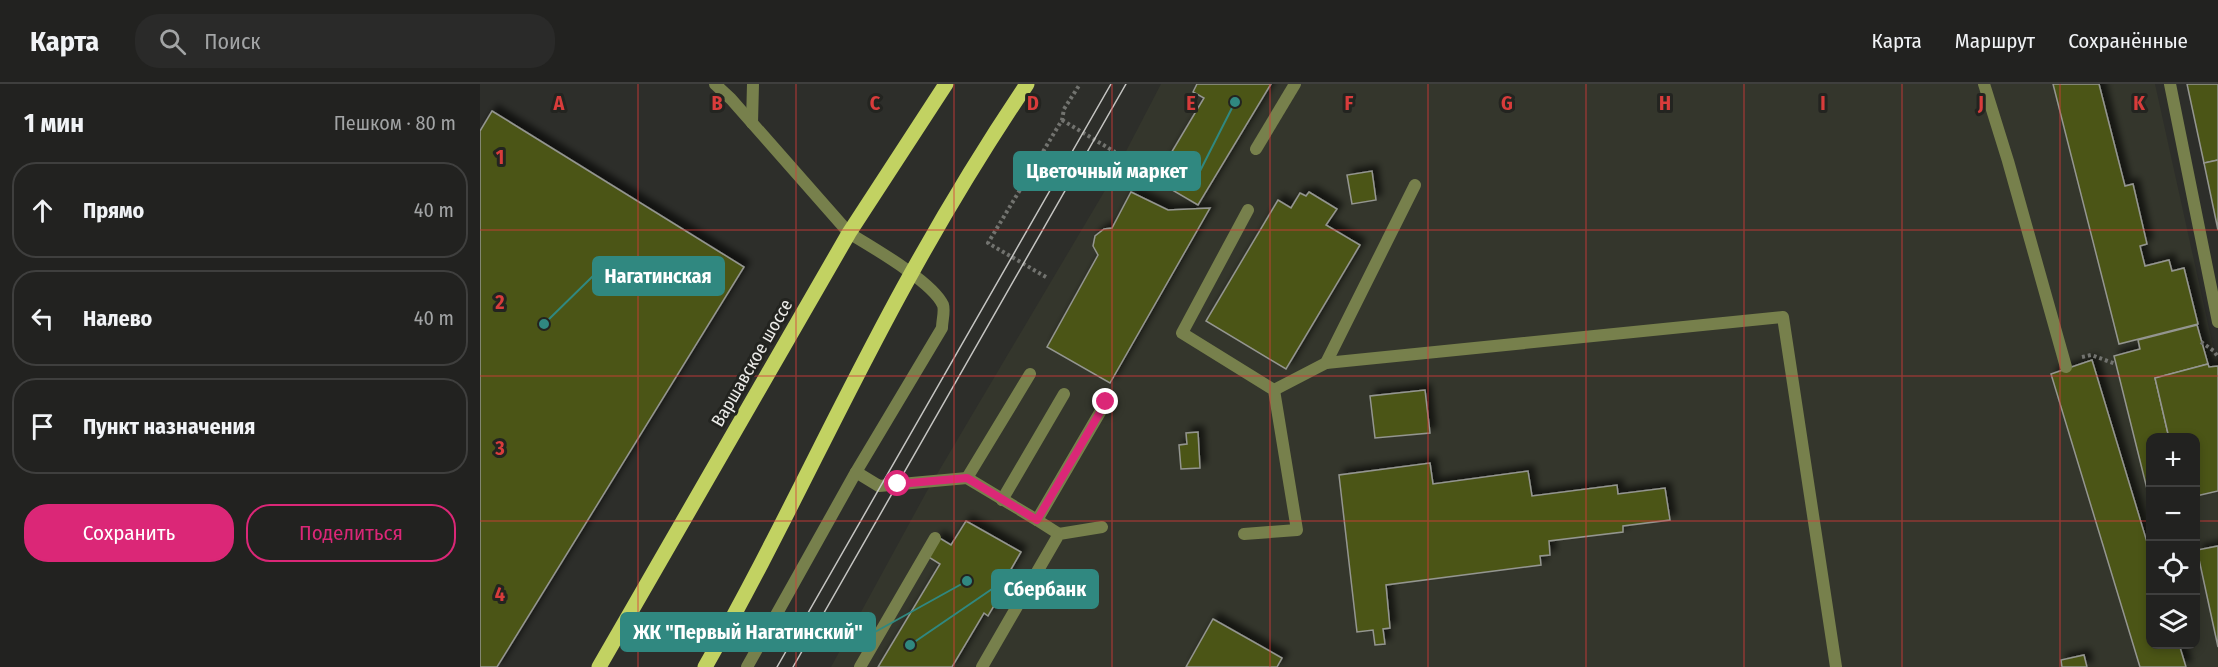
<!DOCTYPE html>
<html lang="ru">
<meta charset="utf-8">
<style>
:root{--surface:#222220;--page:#2a2a29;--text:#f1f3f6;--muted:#a2a4a5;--line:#3f3f3e;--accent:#db2777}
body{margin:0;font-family:"Fira Sans Condensed",sans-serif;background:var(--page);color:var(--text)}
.controls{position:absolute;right:18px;bottom:18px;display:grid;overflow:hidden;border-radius:12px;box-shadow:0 3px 9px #0003}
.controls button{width:54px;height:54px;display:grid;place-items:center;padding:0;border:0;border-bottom:2px solid var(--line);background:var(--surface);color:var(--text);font:30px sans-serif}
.stop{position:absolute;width:18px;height:18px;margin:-14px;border:4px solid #db2777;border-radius:50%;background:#fff}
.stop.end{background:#db2777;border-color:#fff;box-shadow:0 2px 6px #0008}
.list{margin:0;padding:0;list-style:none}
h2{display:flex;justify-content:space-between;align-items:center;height:78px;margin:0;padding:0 24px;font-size:26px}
h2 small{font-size:20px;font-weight:400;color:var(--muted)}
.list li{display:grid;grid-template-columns:39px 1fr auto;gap:18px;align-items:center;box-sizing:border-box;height:96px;margin:0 12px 12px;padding:0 12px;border:2px solid var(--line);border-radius:24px}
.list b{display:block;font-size:22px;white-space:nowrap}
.list em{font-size:20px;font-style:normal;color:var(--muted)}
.actions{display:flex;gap:12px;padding:18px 24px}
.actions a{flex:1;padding:14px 0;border:2px solid var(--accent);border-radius:24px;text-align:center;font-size:21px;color:var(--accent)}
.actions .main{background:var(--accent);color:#fff}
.icon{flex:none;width:33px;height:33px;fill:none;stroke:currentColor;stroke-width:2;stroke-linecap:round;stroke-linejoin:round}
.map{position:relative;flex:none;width:1738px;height:583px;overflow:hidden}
header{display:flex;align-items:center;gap:36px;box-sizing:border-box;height:84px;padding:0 30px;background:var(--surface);border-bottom:2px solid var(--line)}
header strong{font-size:28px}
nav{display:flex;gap:33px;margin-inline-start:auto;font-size:21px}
.search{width:420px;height:54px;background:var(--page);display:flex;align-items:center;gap:15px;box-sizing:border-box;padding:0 21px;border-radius:24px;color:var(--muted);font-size:22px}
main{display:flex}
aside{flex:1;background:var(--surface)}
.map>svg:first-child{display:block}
.built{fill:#34362c;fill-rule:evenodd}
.building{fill:#4c5418;stroke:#949690;stroke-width:1.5;filter:url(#shadow)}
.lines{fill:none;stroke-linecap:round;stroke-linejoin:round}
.path{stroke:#72736f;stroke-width:4;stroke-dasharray:3 3;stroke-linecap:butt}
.service{stroke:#77804c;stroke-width:12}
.minor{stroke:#77804c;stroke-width:12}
.tertiary{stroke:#77804c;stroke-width:12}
.primary{stroke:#c2d262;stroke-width:15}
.tram{stroke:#c5c5c2;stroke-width:1.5}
.route{stroke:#db2777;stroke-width:8}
.grid{fill:none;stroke:#d83c3b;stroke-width:1.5;stroke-opacity:0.55}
.labels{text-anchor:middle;stroke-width:6;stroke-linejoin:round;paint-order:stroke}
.street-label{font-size:18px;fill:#ecece9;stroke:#232420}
.grid-label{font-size:20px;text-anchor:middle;font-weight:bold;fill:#d83c3b;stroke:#232420;stroke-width:6;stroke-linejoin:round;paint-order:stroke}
.leader{fill:none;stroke:#308880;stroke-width:2}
.callout-dot{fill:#308880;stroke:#232420;stroke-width:2}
.callout{fill:#308880;stroke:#308880;stroke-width:2}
.callout-label{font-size:20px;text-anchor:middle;font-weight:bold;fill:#fff}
</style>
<header>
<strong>Карта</strong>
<div class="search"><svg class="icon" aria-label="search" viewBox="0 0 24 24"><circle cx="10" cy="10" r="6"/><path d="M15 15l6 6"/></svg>Поиск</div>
<nav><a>Карта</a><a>Маршрут</a><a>Сохранённые</a></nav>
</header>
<main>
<aside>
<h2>1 мин<small>Пешком · 80 m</small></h2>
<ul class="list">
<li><svg class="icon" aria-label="ahead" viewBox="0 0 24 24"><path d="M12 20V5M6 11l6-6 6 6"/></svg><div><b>Прямо</b></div><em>40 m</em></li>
<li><svg class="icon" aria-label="left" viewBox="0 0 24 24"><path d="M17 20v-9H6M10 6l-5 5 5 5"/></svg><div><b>Налево</b></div><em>40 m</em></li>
<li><svg class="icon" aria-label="arrive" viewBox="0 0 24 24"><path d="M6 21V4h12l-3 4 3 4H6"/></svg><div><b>Пункт назначения</b></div></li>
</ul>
<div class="actions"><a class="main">Сохранить</a><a>Поделиться</a></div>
</aside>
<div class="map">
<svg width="1738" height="583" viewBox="0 0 1738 583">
<defs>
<filter id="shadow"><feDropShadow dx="5.5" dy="-5.5" stdDeviation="3" flood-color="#0009"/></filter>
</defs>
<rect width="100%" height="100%" fill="#2d2e2a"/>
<path class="built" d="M 681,0 L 1675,0 L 1734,267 L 1738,277 L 1738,583 L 351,583 L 447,407 L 630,98 ZM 1670,354 L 1716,354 L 1716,560 L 1670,560 Z"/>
<g class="building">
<path d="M 717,0 L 791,0 L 718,121 L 675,96 L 724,14 L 713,8 Z"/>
<path d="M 1573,0 L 1619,0 L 1645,102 L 1653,100 L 1667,160 L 1660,162 L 1665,182 L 1689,176 L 1692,187 L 1704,184 L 1718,240 L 1639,260 Z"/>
<path d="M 1707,0 L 1738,0 L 1738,76 L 1724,79 Z"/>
<path d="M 12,27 L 264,183 L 17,583 L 0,583 L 0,47 Z"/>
<path d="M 1738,76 L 1738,146 L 1724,79 Z"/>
<path d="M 892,87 L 896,116 L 872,120 L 867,91 Z"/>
<path d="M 651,108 L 688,126 L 730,124 L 630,299 L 567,263 L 618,171 L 613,162 L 615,152 L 624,145 L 632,144 Z"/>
<path d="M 829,108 L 857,125 L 846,141 L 880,161 L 806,285 L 726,237 L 798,116 L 811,124 L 820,109 L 826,112 Z"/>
<path d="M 1717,241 L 1728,280 L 1675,294 L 1689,354 L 1670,354 L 1670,417 L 1634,272 L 1660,265 L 1658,256 Z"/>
<path d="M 1612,276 L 1670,468 L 1670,560 L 1699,560 L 1706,583 L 1660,583 L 1571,290 Z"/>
<path d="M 1728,280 L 1729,283 L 1738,282 L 1738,407 L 1716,412 L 1716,354 L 1689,354 L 1675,294 Z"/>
<path d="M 945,306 L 950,349 L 895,354 L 890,312 Z"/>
<path d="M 718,348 L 720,384 L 701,385 L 699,361 L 707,360 L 706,349 Z"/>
<path d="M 950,379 L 953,400 L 1048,387 L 1052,412 L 1137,401 L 1138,410 L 1185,404 L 1190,436 L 1143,442 L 1143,448 L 1069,457 L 1070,471 L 1060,472 L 1061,481 L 906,501 L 910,544 L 903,545 L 905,560 L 895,561 L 893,546 L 877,548 L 859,391 Z"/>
<path d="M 486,437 L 541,468 L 515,513 L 518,515 L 508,532 L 504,529 L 472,583 L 398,583 L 460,480 L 447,472 L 458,453 L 471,461 Z"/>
<path d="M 1738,462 L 1738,563 L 1717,466 Z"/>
<path d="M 733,535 L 802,574 L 797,583 L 706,583 Z"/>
<path d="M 1604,571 L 1607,583 L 1582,583 L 1581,576 Z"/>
</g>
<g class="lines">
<g class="path">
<path d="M 582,36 L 635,68"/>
<path d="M 566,193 L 508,159 L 582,36 L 584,25 L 600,0"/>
<path d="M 1721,258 L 1734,267 L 1738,273"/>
<path d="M 1602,273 L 1611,271 L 1636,280"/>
</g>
<g class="service">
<path d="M 1504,0 L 1528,77 L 1586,283"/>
<path d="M 1690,0 L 1738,238"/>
<path d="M 272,39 L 273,0"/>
<path d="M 776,65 L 815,0"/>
<path d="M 846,279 L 935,101"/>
<path d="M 794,306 L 846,279 L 1303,233 L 1356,583"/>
<path d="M 376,388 L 399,402 L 487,394 L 557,436 L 626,318"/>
<path d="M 487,394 L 550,290"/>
<path d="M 522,416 L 584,310"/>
<path d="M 557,436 L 579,450"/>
<path d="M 764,450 L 817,446 L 794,306 L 702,249 L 768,126"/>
<path d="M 380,583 L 455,454"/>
<path d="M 502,583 L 579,450 L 622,443"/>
</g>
<path class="minor" d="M 235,0 L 251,15 L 369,149"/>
<path class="tertiary" d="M 267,583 L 376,388 L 462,244 C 462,237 465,227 463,221 C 453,198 392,163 369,149"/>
<g class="primary">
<path d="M 119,583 L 369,149 L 466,0"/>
<path d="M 225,583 C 299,454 359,319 431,190 C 467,125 506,61 547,0"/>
</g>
<g class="tram">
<path d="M 297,583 L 631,0"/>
<path d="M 313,583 L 646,0"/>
</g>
</g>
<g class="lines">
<path class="route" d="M 418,400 L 487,394 L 557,436 L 626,318"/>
</g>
<path class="grid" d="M 158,0 L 158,583M 316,0 L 316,583M 474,0 L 474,583M 632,0 L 632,583M 790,0 L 790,583M 948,0 L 948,583M 1106,0 L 1106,583M 1264,0 L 1264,583M 1422,0 L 1422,583M 1580,0 L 1580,583M 0,146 L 1738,146M 0,292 L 1738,292M 0,437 L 1670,437M 1716,437 L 1738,437"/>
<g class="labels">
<g class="street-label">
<text transform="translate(272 279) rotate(-60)" y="6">Варшавское шоссе</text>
</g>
</g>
<g class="grid-label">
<text x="79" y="26">A</text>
<text x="237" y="26">B</text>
<text x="395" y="26">C</text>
<text x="553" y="26">D</text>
<text x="711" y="26">E</text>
<text x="869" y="26">F</text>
<text x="1027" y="26">G</text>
<text x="1185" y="26">H</text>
<text x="1343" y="26">I</text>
<text x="1501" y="26">J</text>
<text x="1659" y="26">K</text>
<text x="20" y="80">1</text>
<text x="20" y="225">2</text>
<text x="20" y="371">3</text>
<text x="20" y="517">4</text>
</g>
<path class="leader" d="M755 18L720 87M64 240L113 192M430 561L512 505M487 497L395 548"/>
<g class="callout-dot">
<circle cx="755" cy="18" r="6"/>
<circle cx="64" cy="240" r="6"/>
<circle cx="430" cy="561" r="6"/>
<circle cx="487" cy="497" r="6"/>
</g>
<g class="callout">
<rect x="534" y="68" width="186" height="38" rx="6"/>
<rect x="113" y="173" width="131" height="38" rx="6"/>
<rect x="512" y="486" width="106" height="38" rx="6"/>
<rect x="141" y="529" width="254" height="38" rx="6"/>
</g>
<g class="callout-label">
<text x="627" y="94">Цветочный маркет</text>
<text x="178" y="199">Нагатинская</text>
<text x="565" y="512">Сбербанк</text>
<text x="268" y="555">ЖК "Первый Нагатинский"</text>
</g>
</svg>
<div class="controls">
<button>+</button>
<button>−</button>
<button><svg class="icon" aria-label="locate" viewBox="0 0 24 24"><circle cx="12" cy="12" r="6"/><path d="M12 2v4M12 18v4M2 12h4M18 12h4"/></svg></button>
<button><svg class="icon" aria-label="layers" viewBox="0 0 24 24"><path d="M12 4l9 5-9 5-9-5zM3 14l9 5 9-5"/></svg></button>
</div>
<div class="stop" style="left:418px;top:400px"></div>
<div class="stop end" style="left:626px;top:318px"></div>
</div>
</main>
